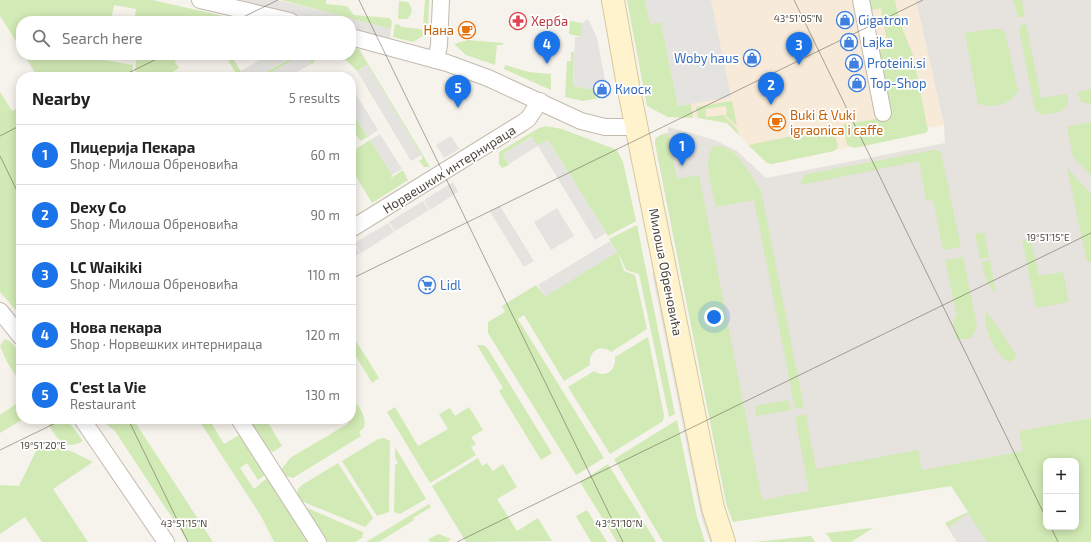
<!DOCTYPE html>
<meta charset="utf-8">
<style>
:root{--surface:#fff;--page:#f2f2f2;--text:#222;--muted:#767676;--line:#e0e0e0;--accent:#1a73e8}
body{margin:0;font-family:"Exo 2",sans-serif;background:var(--page);color:var(--text)}
.controls{position:absolute;right:12px;bottom:12px;display:grid;overflow:hidden;border-radius:8px;box-shadow:0 2px 10px #0003}
.controls button{width:36px;height:36px;display:grid;place-items:center;padding:0;border:0;border-bottom:1px solid var(--line);background:var(--surface);color:var(--text);font:20px sans-serif}
.you{position:absolute;left:714px;top:317px;width:14px;height:14px;margin:-10px;border:3px solid #fff;border-radius:50%;background:#1a73e8;box-shadow:0 0 0 6px #1a73e833}
.badge{display:grid;place-items:center;width:26px;height:26px;border-radius:50%;background:var(--accent);color:#fff;font-size:13px;font-weight:700}
.pin{position:absolute;translate:-50% -33px;filter:drop-shadow(0 1px 2px #0008)}
.pin::after{content:'';position:absolute;top:21px;width:14px;height:12px;background:inherit;clip-path:polygon(0 0,100% 0,50% 100%)}
.list{margin:0;padding:0;list-style:none}
h2{display:flex;justify-content:space-between;align-items:center;height:52px;margin:0;padding:0 16px;font-size:17px}
h2 small{font-size:13px;font-weight:400;color:var(--muted)}
.list li{display:grid;grid-template-columns:26px 1fr auto;gap:12px;align-items:center;box-sizing:border-box;height:60px;padding:0 16px;border-top:1px solid var(--line)}
.list b{display:block;font-size:15px;white-space:nowrap}
.list p{margin:0;font-size:13px;white-space:nowrap;color:var(--muted)}
.list em{font-size:13px;font-style:normal;color:var(--muted)}
.icon{flex:none;width:22px;height:22px;fill:none;stroke:currentColor;stroke-width:2;stroke-linecap:round;stroke-linejoin:round}
.map{position:relative;flex:none;width:1091px;height:542px;overflow:hidden}
.search{position:absolute;background:var(--surface);box-shadow:0 2px 10px #0003;left:16px;top:16px;width:340px;height:44px;display:flex;align-items:center;gap:10px;box-sizing:border-box;padding:0 14px;border-radius:16px;color:var(--muted);font-size:15px}
.panel{position:absolute;background:var(--surface);box-shadow:0 2px 10px #0003;left:16px;top:72px;width:340px;height:352px;border-radius:16px}
.map>svg:first-child{display:block}
.commercial{fill:#f7ead8}
.industrial{fill:#e6e2dd}
.green{fill:#d2eab5;fill-rule:evenodd}
.parking{fill:#e5e3e0}
.lines{fill:none;stroke-linecap:round;stroke-linejoin:round}
.street-casing{stroke:#c2bbae;stroke-width:18}
.secondary-casing{stroke:#d6c79b;stroke-width:24}
.street{stroke:#fff;stroke-width:16}
.secondary{stroke:#fff3cd;stroke-width:22}
.ticks{fill:none;stroke:#4b4439;stroke-width:1;stroke-opacity:0.45}
.labels{text-anchor:middle;stroke-width:3.5;stroke-linejoin:round;paint-order:stroke}
.shop-label{font-size:13px;fill:#366cbe;stroke:#fff;text-anchor:start}
.health-label{font-size:13px;fill:#be3a42;stroke:#fff;text-anchor:start}
.food-label{font-size:13px;fill:#c56008;stroke:#fff;text-anchor:end}
.street-label{font-size:13px;fill:#4b4439;stroke:#fff}
.ticks-label{font-size:10px;text-anchor:middle;fill:#4b4439;stroke:#fff;stroke-width:3.5;stroke-linejoin:round;paint-order:stroke}
</style>
<div class="map">
<svg width="1091" height="542" viewBox="0 0 1091 542">
<rect width="100%" height="100%" fill="#f6f3ec"/>
<path class="commercial" d="M 627,0 L 916,0 L 944,125 L 928,128 L 925,133 L 767,163 L 727,123 L 698,118 L 668,117 L 647,106 Z"/>
<path class="industrial" d="M 916,0 L 1091,0 L 1091,418 L 1019,431 L 1023,451 L 727,507 L 655,143 L 655,139 L 661,134 L 668,133 L 668,127 L 715,140 L 737,151 L 766,178 L 945,143 L 944,125 Z"/>
<g class="green">
<path d="M 0,0 L 152,0 L 246,21 L 134,21 L 136,9 L 114,5 L 111,21 L 100,19 L 99,21 L 21,21 L 21,49 L 0,16 Z"/>
<path d="M 281,0 L 326,0 L 326,4 L 347,6 L 354,15 L 389,18 L 392,21 L 391,29 Z"/>
<path d="M 425,0 L 429,0 L 428,29 L 423,28 Z"/>
<path d="M 627,0 L 645,0 L 650,24 L 661,22 L 678,106 L 691,104 L 693,118 L 668,117 L 647,106 Z"/>
<path d="M 866,0 L 895,0 L 899,20 L 913,55 L 928,131 L 925,133 L 855,148 L 847,145 L 843,125 L 880,118 L 876,51 L 888,48 L 881,8 L 868,11 Z"/>
<path d="M 1013,0 L 1022,0 L 1025,17 L 1018,17 Z"/>
<path d="M 399,1 L 408,2 C 413,9 413,13 407,19 L 398,19 Z"/>
<path d="M 570,21 L 582,23 L 582,37 L 569,34 Z"/>
<path d="M 395,24 L 400,25 L 401,27 L 420,29 L 428,33 L 413,42 L 393,37 Z"/>
<path d="M 1026,24 L 1041,98 L 1067,94 L 1068,105 L 1062,111 L 1043,115 L 1036,111 L 1034,106 L 1019,29 L 1021,25 Z"/>
<path d="M 991,29 L 1000,29 L 1005,32 L 1018,91 C 1009,106 995,108 978,104 L 965,33 Z"/>
<path d="M 468,40 L 503,43 L 503,45 L 497,45 L 495,65 L 466,55 L 454,44 Z"/>
<path d="M 351,47 L 359,49 L 430,167 L 424,167 L 419,161 L 423,158 L 367,65 L 357,71 L 341,55 L 351,55 Z"/>
<path d="M 571,52 L 574,52 L 573,86 L 596,90 L 603,93 L 599,98 L 583,101 L 565,97 L 567,61 L 571,61 Z"/>
<path d="M 24,55 L 75,55 L 133,65 L 132,75 L 137,77 L 38,77 Z"/>
<path d="M 137,55 L 178,55 L 175,62 L 179,68 L 174,71 L 171,77 L 150,77 L 135,71 Z"/>
<path d="M 225,55 L 231,55 L 244,77 L 238,77 Z"/>
<path d="M 292,55 L 302,55 L 263,77 L 257,77 L 293,57 Z"/>
<path d="M 306,55 L 314,55 L 316,59 L 312,65 Z"/>
<path d="M 505,65 L 529,72 L 551,74 L 551,90 L 504,69 Z"/>
<path d="M 1091,89 L 1091,104 L 1081,102 L 1077,92 Z"/>
<path d="M 0,92 L 12,111 L 21,106 L 21,316 L 0,292 Z"/>
<path d="M 732,101 L 737,126 L 725,115 L 727,114 L 726,106 L 706,109 L 706,117 L 723,115 L 737,129 L 739,135 L 727,123 L 698,118 L 696,107 Z"/>
<path d="M 351,110 L 368,137 L 360,141 L 351,126 Z"/>
<path d="M 1091,122 L 1091,176 L 1073,157 L 1067,127 Z"/>
<path d="M 546,126 L 562,129 L 617,150 L 623,162 L 636,221 L 608,236 L 548,140 L 538,146 L 531,137 L 503,154 L 509,165 L 502,168 L 499,164 L 499,152 L 539,128 Z"/>
<path d="M 833,128 L 838,147 L 834,151 L 772,164 L 767,163 L 748,145 Z"/>
<path d="M 668,133 L 677,179 L 699,175 L 762,500 L 809,491 L 795,417 L 806,414 L 816,469 L 918,450 L 922,470 L 1023,451 L 1019,431 L 1091,418 L 1091,542 L 987,542 L 968,514 L 948,528 L 945,523 L 968,512 L 951,486 L 733,522 L 727,507 L 655,143 L 657,137 ZM 1046,461 L 1076,461 L 1076,527 L 1046,527 Z"/>
<path d="M 370,140 L 392,175 L 391,178 L 403,170 L 408,180 L 372,203 L 351,168 L 351,152 Z"/>
<path d="M 714,146 L 721,146 L 732,151 L 740,159 L 761,190 L 804,407 L 795,409 L 754,200 L 716,207 C 713,190 701,159 714,146 Z"/>
<path d="M 934,150 L 938,150 L 941,153 L 961,247 L 943,250 L 933,200 L 926,201 L 919,161 L 801,185 L 801,180 L 805,175 L 812,173 Z"/>
<path d="M 1067,168 L 1091,194 L 1091,262 L 1087,262 Z"/>
<path d="M 637,225 L 675,414 L 669,417 L 639,274 L 626,270 L 618,252 L 624,271 L 635,275 L 647,329 L 611,352 C 600,343 588,352 590,365 L 564,381 L 524,315 L 518,319 L 604,458 L 576,475 L 488,333 L 488,322 L 505,312 L 502,306 L 536,285 L 545,296 L 617,252 L 609,239 Z"/>
<path d="M 984,232 L 989,257 L 980,259 L 975,234 Z"/>
<path d="M 1031,239 L 1039,276 L 1063,272 L 1069,302 L 1036,308 L 1022,240 Z"/>
<path d="M 963,257 L 977,326 L 972,337 L 967,339 L 956,339 L 953,320 L 957,316 L 945,260 Z"/>
<path d="M 990,260 L 996,294 C 987,284 984,275 982,262 Z"/>
<path d="M 986,312 L 990,316 L 1016,354 C 1015,359 1013,361 1008,362 C 995,353 982,328 986,312 Z"/>
<path d="M 351,333 L 379,378 L 372,383 L 351,348 Z"/>
<path d="M 648,337 L 664,415 L 663,421 L 610,454 L 568,387 L 594,371 C 605,379 617,370 615,357 Z"/>
<path d="M 5,339 C 23,346 21,368 21,384 L 7,362 L 0,346 Z"/>
<path d="M 477,345 L 483,345 L 488,349 L 552,453 L 541,460 L 499,391 L 503,388 Z"/>
<path d="M 351,400 C 360,404 367,419 364,428 L 359,432 L 361,436 L 293,478 L 285,476 L 281,470 L 290,458 L 349,423 L 346,419 L 351,419 Z"/>
<path d="M 789,400 L 791,410 L 756,416 L 755,406 Z"/>
<path d="M 16,404 L 21,411 L 21,419 L 23,419 L 0,433 L 0,415 Z"/>
<path d="M 395,407 L 418,446 L 448,429 L 439,414 L 450,408 L 455,416 L 469,407 L 483,430 L 471,437 L 476,444 L 471,447 L 476,455 L 430,483 L 387,412 Z"/>
<path d="M 45,419 L 67,419 L 83,441 C 62,453 55,434 45,419 Z"/>
<path d="M 100,419 L 133,419 L 213,542 L 188,542 L 115,431 Z"/>
<path d="M 198,419 L 209,419 L 224,444 L 241,434 L 266,474 L 258,480 L 247,463 L 240,468 L 254,489 L 268,477 L 309,542 L 274,542 L 261,516 Z"/>
<path d="M 246,419 L 266,419 L 282,446 L 273,452 L 267,450 Z"/>
<path d="M 677,420 L 697,517 L 705,542 L 663,542 L 614,459 Z"/>
<path d="M 384,438 L 390,441 L 389,512 L 377,516 L 342,461 L 378,439 Z"/>
<path d="M 48,445 L 73,452 L 93,462 L 53,489 L 88,542 L 42,542 L 25,517 L 0,534 L 0,485 L 19,486 L 37,449 Z"/>
<path d="M 395,447 L 426,499 L 400,514 L 394,512 L 395,465 L 398,463 L 395,457 Z"/>
<path d="M 478,458 L 482,466 L 487,463 L 493,471 L 503,464 L 517,487 L 497,499 L 517,531 L 538,518 L 552,541 L 466,542 L 432,486 Z"/>
<path d="M 338,463 L 373,518 L 365,527 L 301,501 L 297,496 L 298,489 L 302,485 Z"/>
<path d="M 608,464 L 656,542 L 617,542 L 580,482 Z"/>
<path d="M 429,504 L 431,507 L 413,518 L 414,520 L 379,542 L 366,542 Z"/>
<path d="M 305,507 L 363,532 L 362,538 L 355,542 L 326,542 Z"/>
<path d="M 587,510 L 607,542 L 591,542 L 576,516 Z"/>
<path d="M 873,528 L 851,542 L 832,542 L 826,533 Z"/>
<path d="M 439,534 L 451,539 L 447,542 L 430,542 L 428,539 Z"/>
<path d="M 811,536 L 815,542 L 755,542 Z"/>
</g>
<g class="parking">
<path d="M 229,0 L 277,0 L 339,15 L 391,29 L 390,39 L 351,29 L 351,21 L 320,21 Z"/>
<path d="M 645,0 L 711,0 L 731,97 L 678,106 L 661,22 L 650,24 Z"/>
<path d="M 588,19 L 597,38 L 606,84 L 600,85 L 599,92 L 596,90 L 573,86 L 575,37 L 581,37 L 582,23 Z"/>
<path d="M 269,55 L 292,55 L 293,56 L 257,77 L 244,77 L 240,71 Z"/>
<path d="M 302,55 L 306,55 L 311,64 L 288,77 L 263,77 Z"/>
<path d="M 367,65 L 421,155 L 411,161 L 357,71 Z"/>
<path d="M 351,86 L 378,130 L 368,137 L 351,110 Z"/>
<path d="M 380,134 L 402,169 L 392,175 L 370,140 Z"/>
<path d="M 451,136 L 459,149 L 444,158 L 436,145 Z"/>
<path d="M 532,137 L 538,146 L 548,140 L 606,233 L 595,240 L 538,146 L 509,164 L 503,154 Z"/>
<path d="M 453,182 L 458,192 L 430,210 L 424,200 Z"/>
<path d="M 423,201 L 429,210 L 395,231 L 389,222 Z"/>
<path d="M 500,206 L 534,261 L 524,267 L 490,212 Z"/>
<path d="M 557,208 L 574,236 L 551,250 L 534,222 Z"/>
<path d="M 388,223 L 394,232 L 361,253 L 355,243 Z"/>
<path d="M 610,241 L 617,252 L 545,297 L 538,285 Z"/>
<path d="M 354,244 L 360,253 L 351,259 L 351,246 Z"/>
<path d="M 658,272 L 715,542 L 710,542 L 701,516 L 652,273 Z"/>
<path d="M 968,513 L 987,542 L 957,542 L 948,528 Z"/>
</g>
<g class="lines">
<g class="street-casing">
<g id="street">
<path d="M 200,0 L 290,21"/>
<path d="M 861,0 L 883,113"/>
<path d="M 351,37 L 447,63 L 488,78 L 581,121 L 605,127 L 636,127"/>
<path d="M 436,60 L 439,45 L 441,0"/>
<path d="M 351,229 L 522,123 L 528,119 L 540,101"/>
<path d="M 0,311 L 21,337"/>
<path d="M 82,419 L 166,542"/>
<path d="M 239,419 L 318,542"/>
</g>
</g>
<g class="secondary-casing">
<path id="secondary" d="M 613,0 L 628,85 L 713,508 L 724,542"/>
</g>
<use href="#street" class="street"/>
<use href="#secondary" class="secondary"/>
</g>
<path class="ticks" d="M 359,0 L 623,542M 794,0 L 1046,518M 235,21 L 278,0M 120,77 L 165,55M 0,136 L 21,125M 0,156 L 21,199M 351,279 L 923,0M 128,419 L 188,542M 0,450 L 64,419M 1051,527 L 1058,542M 457,542 L 1091,233"/>
<defs>
<g id="shop-ring" transform="scale(0.9)"><circle r="9.5" fill="#fff" stroke="#3f7fe0" stroke-width="1.5"/><path d="M-5-2.5h2.3a2.7 3.5 0 0 1 5.4 0H5L5.5 6h-11ZM-1.5-2.5h3a1.5 2.3 0 0 0-3 0Z" fill="#3f7fe0"/></g>
<g id="pharmacy-ring" transform="scale(0.9)"><circle r="9.5" fill="#fff" stroke="#e0444e" stroke-width="1.5"/><path d="M-2-6h4v4h4v4h-4v4h-4v-4h-4v-4h4Z" fill="#e0444e"/></g>
<g id="cafe-ring" transform="scale(0.9)"><circle r="9.5" fill="#fff" stroke="#e8710a" stroke-width="1.5"/><path d="M-5.5-4.5H6V0H3Q3 3.5 0 3.5H-2.5Q-5.5 3.5-5.5 0ZM3-3.2v2h1.7v-2ZM-6 4.5H4V6H-6Z" fill="#e8710a"/></g>
<g id="supermarket-ring" transform="scale(0.9)"><circle r="9.5" fill="#fff" stroke="#3f7fe0" stroke-width="1.5"/><path d="M-6-5.5h2.5l.6 2H6L4.5 2H-2.5L-4.4-4H-6ZM-1.5 3.2a1.3 1.3 0 1 0 .1 0ZM3 3.2a1.3 1.3 0 1 0 .1 0Z" fill="#3f7fe0"/></g>
</defs>
<g fill-rule="evenodd">
<use href="#shop-ring" x="845" y="20"/>
<use href="#pharmacy-ring" x="518" y="21"/>
<use href="#cafe-ring" x="467" y="30"/>
<use href="#shop-ring" x="849" y="42"/>
<use href="#shop-ring" x="752" y="58"/>
<use href="#shop-ring" x="854" y="63"/>
<use href="#shop-ring" x="857" y="83"/>
<use href="#shop-ring" x="602" y="89"/>
<use href="#cafe-ring" x="777" y="122"/>
<use href="#supermarket-ring" x="427" y="285"/>
</g>
<g class="labels">
<g class="shop-label">
<text x="858" y="25">Gigatron</text>
<text x="862" y="47">Lajka</text>
<text x="739" y="63" text-anchor="end">Woby haus</text>
<text x="867" y="68">Proteini.si</text>
<text x="870" y="88">Top-Shop</text>
<text x="615" y="94">Киоск</text>
<text x="440" y="290">Lidl</text>
</g>
<g class="health-label">
<text x="531" y="26">Херба</text>
</g>
<g class="food-label">
<text x="454" y="35">Нана</text>
<text x="790" y="120" text-anchor="start">Buki &amp; Vuki<tspan x="790" dy="15">igraonica i caffe</tspan></text>
</g>
<g class="street-label">
<text transform="translate(449 169) rotate(-32)" y="5">Норвешких интернираца</text>
<text transform="translate(666 272) rotate(79)" y="5">Милоша Обреновића</text>
</g>
</g>
<g class="ticks-label">
<text x="798" y="22">43°51'05"N</text>
<text x="1048" y="241">19°51'15"E</text>
<text x="43" y="449">19°51'20"E</text>
<text x="184" y="527">43°51'15"N</text>
<text x="619" y="527">43°51'10"N</text>
</g>
</svg>
<div class="controls">
<button>+</button>
<button>−</button>
</div>
<div class="you"></div>
<div class="pin badge" style="left:682px;top:166px">1</div>
<div class="pin badge" style="left:771px;top:105px">2</div>
<div class="pin badge" style="left:799px;top:65px">3</div>
<div class="pin badge" style="left:547px;top:64px">4</div>
<div class="pin badge" style="left:458px;top:108px">5</div>
<div class="search"><svg class="icon" aria-label="search" viewBox="0 0 24 24"><circle cx="10" cy="10" r="6"/><path d="M15 15l6 6"/></svg>Search here</div>
<section class="panel">
<h2>Nearby<small>5 results</small></h2>
<ul class="list">
<li><span class="badge">1</span><div><b>Пицерија Пекара</b><p>Shop · Милоша Обреновића</p></div><em>60 m</em></li>
<li><span class="badge">2</span><div><b>Dexy Co</b><p>Shop · Милоша Обреновића</p></div><em>90 m</em></li>
<li><span class="badge">3</span><div><b>LC Waikiki</b><p>Shop · Милоша Обреновића</p></div><em>110 m</em></li>
<li><span class="badge">4</span><div><b>Нова пекара</b><p>Shop · Норвешких интернираца</p></div><em>120 m</em></li>
<li><span class="badge">5</span><div><b>C'est la Vie</b><p>Restaurant</p></div><em>130 m</em></li>
</ul>
</section>
</div>
